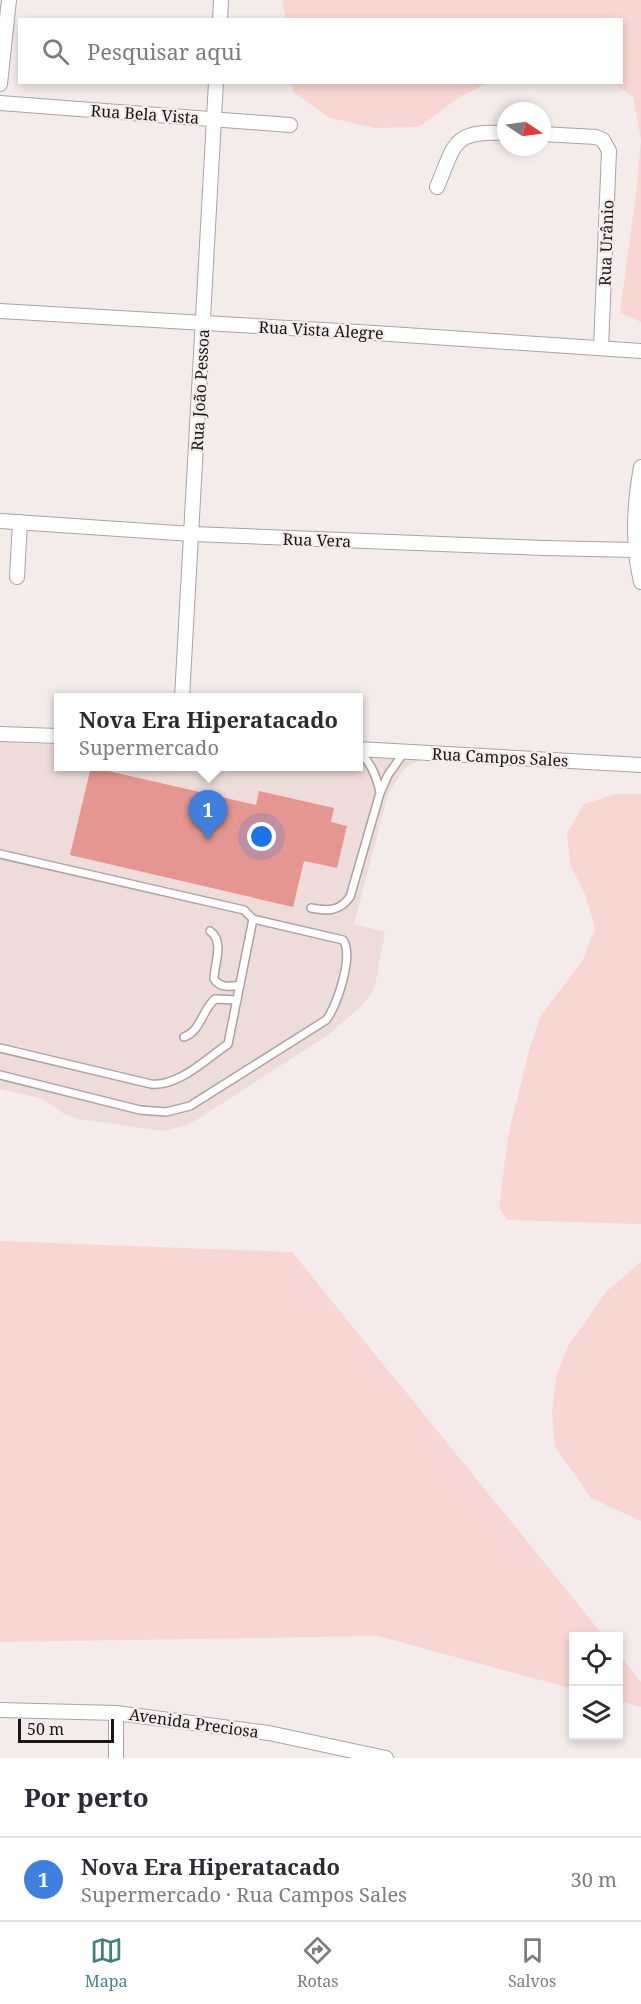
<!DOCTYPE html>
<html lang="pt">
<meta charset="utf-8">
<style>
:root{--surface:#fff;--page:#f7f7f7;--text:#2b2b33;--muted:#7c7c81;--line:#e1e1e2;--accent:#3d847f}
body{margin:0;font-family:"Noto Serif",serif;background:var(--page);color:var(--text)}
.controls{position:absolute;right:18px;bottom:18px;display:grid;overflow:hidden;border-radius:0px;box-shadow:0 3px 9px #0003}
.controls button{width:54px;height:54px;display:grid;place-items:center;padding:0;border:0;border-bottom:2px solid var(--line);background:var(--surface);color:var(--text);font:30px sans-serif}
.compass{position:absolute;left:497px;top:102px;width:54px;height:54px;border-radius:50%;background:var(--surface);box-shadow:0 3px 9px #0003;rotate:103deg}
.scale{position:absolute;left:18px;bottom:15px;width:96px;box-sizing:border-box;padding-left:6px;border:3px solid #181515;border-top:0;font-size:16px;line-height:21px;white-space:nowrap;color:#181515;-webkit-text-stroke:4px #f4eceb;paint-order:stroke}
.you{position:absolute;left:262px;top:837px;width:21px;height:21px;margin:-15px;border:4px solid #fff;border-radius:50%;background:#1a73e8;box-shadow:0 0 0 9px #1a73e833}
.badge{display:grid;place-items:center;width:39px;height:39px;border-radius:50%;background:var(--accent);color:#fff;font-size:20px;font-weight:700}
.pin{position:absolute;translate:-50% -50px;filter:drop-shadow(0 2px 3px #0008)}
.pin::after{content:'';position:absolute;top:32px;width:21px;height:18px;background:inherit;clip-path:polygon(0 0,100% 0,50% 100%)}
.popup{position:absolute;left:54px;top:693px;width:309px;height:78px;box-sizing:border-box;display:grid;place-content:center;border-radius:0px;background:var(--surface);filter:drop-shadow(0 2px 4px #0005);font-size:20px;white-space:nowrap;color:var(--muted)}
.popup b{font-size:22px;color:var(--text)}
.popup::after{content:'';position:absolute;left:50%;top:100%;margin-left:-12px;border:12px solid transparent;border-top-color:var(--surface)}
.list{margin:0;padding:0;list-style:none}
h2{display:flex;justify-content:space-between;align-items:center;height:78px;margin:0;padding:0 24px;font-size:26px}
h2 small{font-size:20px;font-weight:400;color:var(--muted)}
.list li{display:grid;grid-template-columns:39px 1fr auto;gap:18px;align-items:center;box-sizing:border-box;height:84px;padding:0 24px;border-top:2px solid var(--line)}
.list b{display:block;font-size:22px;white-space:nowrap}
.list p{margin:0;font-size:20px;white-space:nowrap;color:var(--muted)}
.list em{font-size:20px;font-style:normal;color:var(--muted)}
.icon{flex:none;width:33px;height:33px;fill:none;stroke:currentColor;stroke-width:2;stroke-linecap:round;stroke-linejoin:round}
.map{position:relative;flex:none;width:641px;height:1758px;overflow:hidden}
.search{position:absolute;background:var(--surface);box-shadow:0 3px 9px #0003;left:18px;right:18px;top:18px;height:66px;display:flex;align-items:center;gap:15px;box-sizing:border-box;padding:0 21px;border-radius:0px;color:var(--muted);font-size:22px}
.sheet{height:162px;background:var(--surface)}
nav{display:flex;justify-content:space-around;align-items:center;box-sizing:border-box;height:84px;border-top:2px solid var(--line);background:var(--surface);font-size:16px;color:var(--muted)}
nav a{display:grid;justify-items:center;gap:3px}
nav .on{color:var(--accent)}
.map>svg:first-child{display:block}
.built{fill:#eddcda}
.green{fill:#f8d6d3}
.building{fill:#e69690}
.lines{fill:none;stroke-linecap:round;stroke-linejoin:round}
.lane-casing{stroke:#aba3a2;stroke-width:10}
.street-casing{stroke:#aba3a2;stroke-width:16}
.lane{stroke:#fff;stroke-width:7}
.street{stroke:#fff;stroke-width:14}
.labels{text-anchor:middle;stroke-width:4.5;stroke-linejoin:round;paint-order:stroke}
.street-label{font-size:16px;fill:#181515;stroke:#f4eceb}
</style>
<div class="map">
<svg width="641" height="1758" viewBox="0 0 641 1758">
<rect width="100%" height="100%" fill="#f4eceb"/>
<path class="built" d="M 0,742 L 58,745 L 58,766 L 358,766 L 358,757 L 422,759 L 408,766 L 402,772 L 388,794 L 354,924 L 385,932 L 375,986 L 370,996 L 360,1007 L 328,1035 L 198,1119 L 184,1126 L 164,1131 L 79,1119 L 64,1114 L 48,1102 L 40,1098 L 0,1089 Z"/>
<g class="green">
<path d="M 282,0 L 641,0 L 641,322 L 620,313 L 637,186 L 641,140 L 633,97 L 613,83 L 622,82 L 622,20 L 286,19 Z"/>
<path d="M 292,83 L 292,82 L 486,83 L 457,99 L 419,127 L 374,128 L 330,118 L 293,92 Z"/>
<path d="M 616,794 L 641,794 L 641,1224 L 507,1220 L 499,1208 L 508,1136 L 530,1047 L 541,1015 L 583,960 L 595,928 L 585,894 L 570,865 L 567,833 L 584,804 Z"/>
<path d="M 0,1241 L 292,1252 L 604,1636 L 574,1636 L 573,1689 L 378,1636 L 0,1642 Z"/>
<path d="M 641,1262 L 641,1521 L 591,1498 L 555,1447 L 552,1412 L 556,1377 L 568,1346 L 607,1291 Z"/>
<path d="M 619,1654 L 641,1682 L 641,1707 L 619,1701 Z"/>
</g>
<path class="building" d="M 91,767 L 256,805 L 259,791 L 334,808 L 331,822 L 347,826 L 337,868 L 304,861 L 293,907 L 70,855 Z"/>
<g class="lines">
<g class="lane-casing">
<g id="lane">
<path d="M 358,750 C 371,763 376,775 380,792"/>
<path d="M 0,854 L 244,910 L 253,919 L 343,940 C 354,955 337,1007 326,1020 L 190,1106 L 166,1112 L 140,1110 L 0,1075"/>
<path d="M 311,908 C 327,911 339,912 350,897 L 380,793 L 388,775 L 405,751"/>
<path d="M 210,931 C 225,942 214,964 214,979 C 220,988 230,987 240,985"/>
<path d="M 184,1037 C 201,1031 202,1010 215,999 L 237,1000"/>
<path d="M 0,1048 L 151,1084 C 178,1087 206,1059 228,1044 L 253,919"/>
</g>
</g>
<g class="street-casing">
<g id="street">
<path d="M 220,20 L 221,0"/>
<path d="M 0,84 L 9,0"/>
<path d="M 0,103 L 290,125"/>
<path d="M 542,134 L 596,137 L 603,140 L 609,151 L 601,348"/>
<path d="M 437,187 C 456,142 452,131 506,133"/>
<path d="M 0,311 L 375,333 L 641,351"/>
<path d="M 641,467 C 634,505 632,544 641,582"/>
<path d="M 0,521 L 192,534 L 543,548 L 635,550"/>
<path d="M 17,577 L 20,522"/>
<path d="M 182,698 L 216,82"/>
<path d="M 0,734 L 58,736"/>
<path d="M 358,749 L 641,765"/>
<path d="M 0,1710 L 116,1713 L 269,1733 L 386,1758"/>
<path d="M 116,1758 L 116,1713"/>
</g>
</g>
<use href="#lane" class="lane"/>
<use href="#street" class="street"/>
</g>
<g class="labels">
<g class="street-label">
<text transform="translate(145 114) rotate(4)" y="6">Rua Bela Vista</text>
<text transform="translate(606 243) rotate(-88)" y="6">Rua Urânio</text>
<text transform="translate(321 330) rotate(3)" y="6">Rua Vista Alegre</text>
<text transform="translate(200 390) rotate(-87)" y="6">Rua João Pessoa</text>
<text transform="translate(317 540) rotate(2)" y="6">Rua Vera</text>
<text transform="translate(500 757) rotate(3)" y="6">Rua Campos Sales</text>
<text transform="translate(194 1723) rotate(8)" y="6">Avenida Preciosa</text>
</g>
</g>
</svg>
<div class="controls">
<button><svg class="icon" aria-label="locate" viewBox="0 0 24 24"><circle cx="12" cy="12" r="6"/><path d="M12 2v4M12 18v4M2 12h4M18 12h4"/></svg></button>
<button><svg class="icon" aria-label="layers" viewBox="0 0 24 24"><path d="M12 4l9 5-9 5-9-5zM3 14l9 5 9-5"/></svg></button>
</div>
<svg class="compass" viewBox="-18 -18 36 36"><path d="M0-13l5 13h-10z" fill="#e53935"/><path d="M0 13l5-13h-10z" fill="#7c7c81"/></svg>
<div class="scale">50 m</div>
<div class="you"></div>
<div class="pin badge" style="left:208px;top:840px;background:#3f7fe0">1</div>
<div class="popup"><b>Nova Era Hiperatacado</b>Supermercado</div>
<div class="search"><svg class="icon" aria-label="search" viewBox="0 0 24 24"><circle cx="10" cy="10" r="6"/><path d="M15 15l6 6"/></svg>Pesquisar aqui</div>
</div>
<section class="sheet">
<h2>Por perto<small></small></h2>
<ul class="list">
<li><span class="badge" style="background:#3f7fe0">1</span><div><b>Nova Era Hiperatacado</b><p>Supermercado · Rua Campos Sales</p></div><em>30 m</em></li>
</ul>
</section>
<nav>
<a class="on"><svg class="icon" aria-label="map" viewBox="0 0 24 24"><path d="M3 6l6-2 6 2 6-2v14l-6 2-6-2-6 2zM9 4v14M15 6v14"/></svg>Mapa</a>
<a><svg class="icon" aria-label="directions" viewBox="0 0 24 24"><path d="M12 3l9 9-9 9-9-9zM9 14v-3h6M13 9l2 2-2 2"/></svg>Rotas</a>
<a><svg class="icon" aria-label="saved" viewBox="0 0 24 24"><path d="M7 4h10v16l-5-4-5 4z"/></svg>Salvos</a>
</nav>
